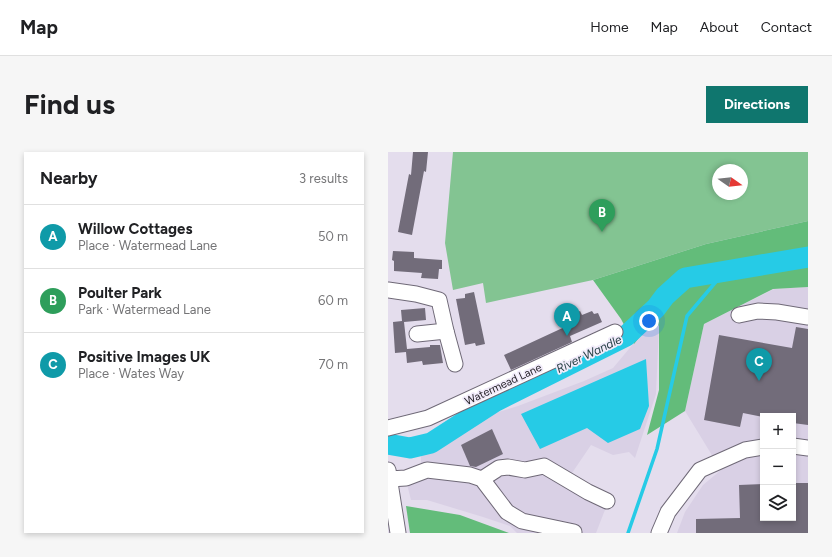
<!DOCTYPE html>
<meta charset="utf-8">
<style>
:root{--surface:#fff;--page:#f6f6f6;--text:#202124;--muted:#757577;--line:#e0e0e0;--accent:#0f766e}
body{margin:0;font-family:Figtree,sans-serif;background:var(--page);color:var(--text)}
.controls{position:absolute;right:12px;bottom:12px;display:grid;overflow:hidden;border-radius:0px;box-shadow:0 2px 6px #0003}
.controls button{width:36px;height:36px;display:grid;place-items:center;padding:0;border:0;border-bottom:1px solid var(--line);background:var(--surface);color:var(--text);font:20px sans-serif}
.compass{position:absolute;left:324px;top:12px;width:36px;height:36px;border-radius:50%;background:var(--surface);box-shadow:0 2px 6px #0003;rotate:104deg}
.you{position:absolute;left:261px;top:169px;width:14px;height:14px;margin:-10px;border:3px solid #fff;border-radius:50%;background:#1a73e8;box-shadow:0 0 0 6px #1a73e833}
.badge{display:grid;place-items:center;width:26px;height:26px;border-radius:50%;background:var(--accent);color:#fff;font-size:13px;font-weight:700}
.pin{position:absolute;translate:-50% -33px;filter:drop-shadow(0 1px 2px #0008)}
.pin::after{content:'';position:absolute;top:21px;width:14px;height:12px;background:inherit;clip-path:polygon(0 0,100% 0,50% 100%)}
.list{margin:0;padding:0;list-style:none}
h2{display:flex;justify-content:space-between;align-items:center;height:52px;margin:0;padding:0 16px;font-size:17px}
h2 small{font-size:13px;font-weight:400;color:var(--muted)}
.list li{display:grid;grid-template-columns:26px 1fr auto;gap:12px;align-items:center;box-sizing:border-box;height:64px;padding:0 16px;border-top:1px solid var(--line)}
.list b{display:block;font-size:15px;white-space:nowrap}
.list p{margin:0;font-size:13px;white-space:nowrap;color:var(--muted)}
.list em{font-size:13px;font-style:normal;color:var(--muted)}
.icon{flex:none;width:22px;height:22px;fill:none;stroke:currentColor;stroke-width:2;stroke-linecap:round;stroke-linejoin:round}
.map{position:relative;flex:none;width:420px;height:381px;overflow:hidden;border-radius:0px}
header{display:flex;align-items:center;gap:24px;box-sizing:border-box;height:56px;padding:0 20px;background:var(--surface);border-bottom:1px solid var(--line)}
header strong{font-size:19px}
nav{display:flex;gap:22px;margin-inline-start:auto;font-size:14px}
.intro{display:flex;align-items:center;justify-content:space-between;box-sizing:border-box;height:96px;padding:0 24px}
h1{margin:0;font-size:28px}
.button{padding:10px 18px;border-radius:0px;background:var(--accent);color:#fff;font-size:14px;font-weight:700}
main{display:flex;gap:24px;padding:0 24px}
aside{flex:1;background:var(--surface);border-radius:0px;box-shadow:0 2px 6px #0003}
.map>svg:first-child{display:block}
.built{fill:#d9d0e5;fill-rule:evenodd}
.green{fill:#83c492;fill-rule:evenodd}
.forest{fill:#63bc7a}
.water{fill:#26cbe6}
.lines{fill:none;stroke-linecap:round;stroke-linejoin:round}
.stream{stroke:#26cbe6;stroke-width:3.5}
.river{stroke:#26cbe6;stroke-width:21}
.building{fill:#726c7a}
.minor-casing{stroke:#6f6977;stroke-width:17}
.minor{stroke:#fff;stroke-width:15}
.labels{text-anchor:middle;stroke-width:3.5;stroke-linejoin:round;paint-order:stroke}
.street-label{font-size:11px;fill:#27242a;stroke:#f1ebfa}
.water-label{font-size:12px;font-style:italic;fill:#274045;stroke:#f1ebfa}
</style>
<header>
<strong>Map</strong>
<nav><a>Home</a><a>Map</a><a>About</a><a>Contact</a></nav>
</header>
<div class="intro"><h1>Find us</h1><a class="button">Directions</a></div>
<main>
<aside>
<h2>Nearby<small>3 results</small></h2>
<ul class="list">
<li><span class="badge" style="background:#0f9aa8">A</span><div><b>Willow Cottages</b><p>Place · Watermead Lane</p></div><em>50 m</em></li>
<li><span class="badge" style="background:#2e9e5b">B</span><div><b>Poulter Park</b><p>Park · Watermead Lane</p></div><em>60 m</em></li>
<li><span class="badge" style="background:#0f9aa8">C</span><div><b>Positive Images UK</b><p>Place · Wates Way</p></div><em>70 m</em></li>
</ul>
</aside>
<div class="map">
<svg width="420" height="381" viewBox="0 0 420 381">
<rect width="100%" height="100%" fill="#e4dded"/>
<g class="built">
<path d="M 420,135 L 420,381 L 289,381 L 297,360 L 315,333 L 333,318 L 297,259 L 316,172 L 386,137 ZM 375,264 L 405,264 L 405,366 L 375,366 Z"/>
<path d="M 267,166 L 271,174 L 268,242 L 247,306 L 241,300 L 225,303 L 203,293 L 182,324 L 222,345 L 208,381 L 129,381 L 122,374 L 95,365 L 39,348 L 23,348 L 18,328 L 33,325 L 33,303 L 107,261 L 130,254 L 196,229 L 225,216 Z"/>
</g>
<path class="green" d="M 65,0 L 420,0 L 420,69 L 318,92 L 205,128 L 98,151 L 95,131 L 65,138 L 57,91 ZM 330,18 L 354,18 L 354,42 L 330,42 Z"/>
<g class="forest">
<path d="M 420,69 L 420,135 L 385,137 L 316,172 L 297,259 L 259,283 L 271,238 L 271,174 L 266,167 L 246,192 L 233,167 L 205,128 L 318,92 Z"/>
<path d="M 18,354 L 72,363 L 121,381 L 22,381 Z"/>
</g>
<path class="water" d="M 258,207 L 261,254 L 252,277 L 220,291 L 199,276 L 152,297 L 133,262 Z"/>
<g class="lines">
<path class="stream" d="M 240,381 L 269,297 L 299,164 L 337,119"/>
<path class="river" d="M 0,292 L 22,296 L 43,291 L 108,249 L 238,184 L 268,156 L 277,144 L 297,126 L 420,105"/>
</g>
<g class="building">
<path d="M 25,0 L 40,0 L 38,20 L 36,19 L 24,83 L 10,80 L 21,22 L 23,23 Z"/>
<path d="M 5,99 L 26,100 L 26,106 L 54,108 L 54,117 L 51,117 L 50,127 L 33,126 L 34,121 L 6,119 L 6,109 L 4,108 Z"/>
<path d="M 86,140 L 97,192 L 88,194 L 87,191 L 77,193 L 68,147 L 77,146 L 77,142 Z"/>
<path d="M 37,156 L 38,168 L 16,170 L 19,197 L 42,195 L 42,193 L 52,193 L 55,211 L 35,213 L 34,209 L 19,211 L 18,200 L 7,201 L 5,170 L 14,169 L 13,158 Z"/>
<path d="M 192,159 L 194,163 L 204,159 L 206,162 L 210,161 L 214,170 L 182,184 L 184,190 L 123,218 L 116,203 L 181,173 L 178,165 Z"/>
<path d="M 408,175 L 420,177 L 420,273 L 405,271 L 405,264 L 375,265 L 355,261 L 352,275 L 316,268 L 331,183 L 404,196 Z"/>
<path d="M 104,277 L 115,302 L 88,315 L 82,314 L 73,293 Z"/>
<path d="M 405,331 L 420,331 L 420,381 L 308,381 L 308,367 L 352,366 L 351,333 L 375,332 L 375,366 L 405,366 Z"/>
</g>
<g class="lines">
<g class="minor-casing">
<g id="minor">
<path d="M 0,138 L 28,142 L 51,148 L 58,179 L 67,212"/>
<path d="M 351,163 L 370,159 L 389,160 L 420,165"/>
<path d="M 29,182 L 58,179"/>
<path d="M 0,276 L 40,266 L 227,180"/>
<path d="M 405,294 L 420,296"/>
<path d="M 0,318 L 10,381"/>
<path d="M 1,327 L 18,326 L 39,318 L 82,323 L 94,327 L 119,360 L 134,369 L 186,380"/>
<path d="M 94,327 L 111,316 L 120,315 L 137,318 L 156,314 L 200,340 L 219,349"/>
<path d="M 271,381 L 280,360 L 312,318 L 357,298 L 375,295"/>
</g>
</g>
<use href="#minor" class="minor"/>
</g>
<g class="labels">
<g class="street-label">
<text transform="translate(115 232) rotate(-25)" y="4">Watermead Lane</text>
</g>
<g class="water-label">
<text transform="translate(201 202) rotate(-26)" y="4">River Wandle</text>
</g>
</g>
</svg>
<div class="controls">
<button>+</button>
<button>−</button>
<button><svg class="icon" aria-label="layers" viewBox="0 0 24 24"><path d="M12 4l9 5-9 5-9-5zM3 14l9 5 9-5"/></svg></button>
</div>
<svg class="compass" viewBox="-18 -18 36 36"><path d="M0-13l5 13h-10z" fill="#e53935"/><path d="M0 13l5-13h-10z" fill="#757577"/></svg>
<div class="you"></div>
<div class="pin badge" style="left:179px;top:184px;background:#0f9aa8">A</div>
<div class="pin badge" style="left:214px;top:80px;background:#2e9e5b">B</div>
<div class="pin badge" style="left:371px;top:229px;background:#0f9aa8">C</div>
</div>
</main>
